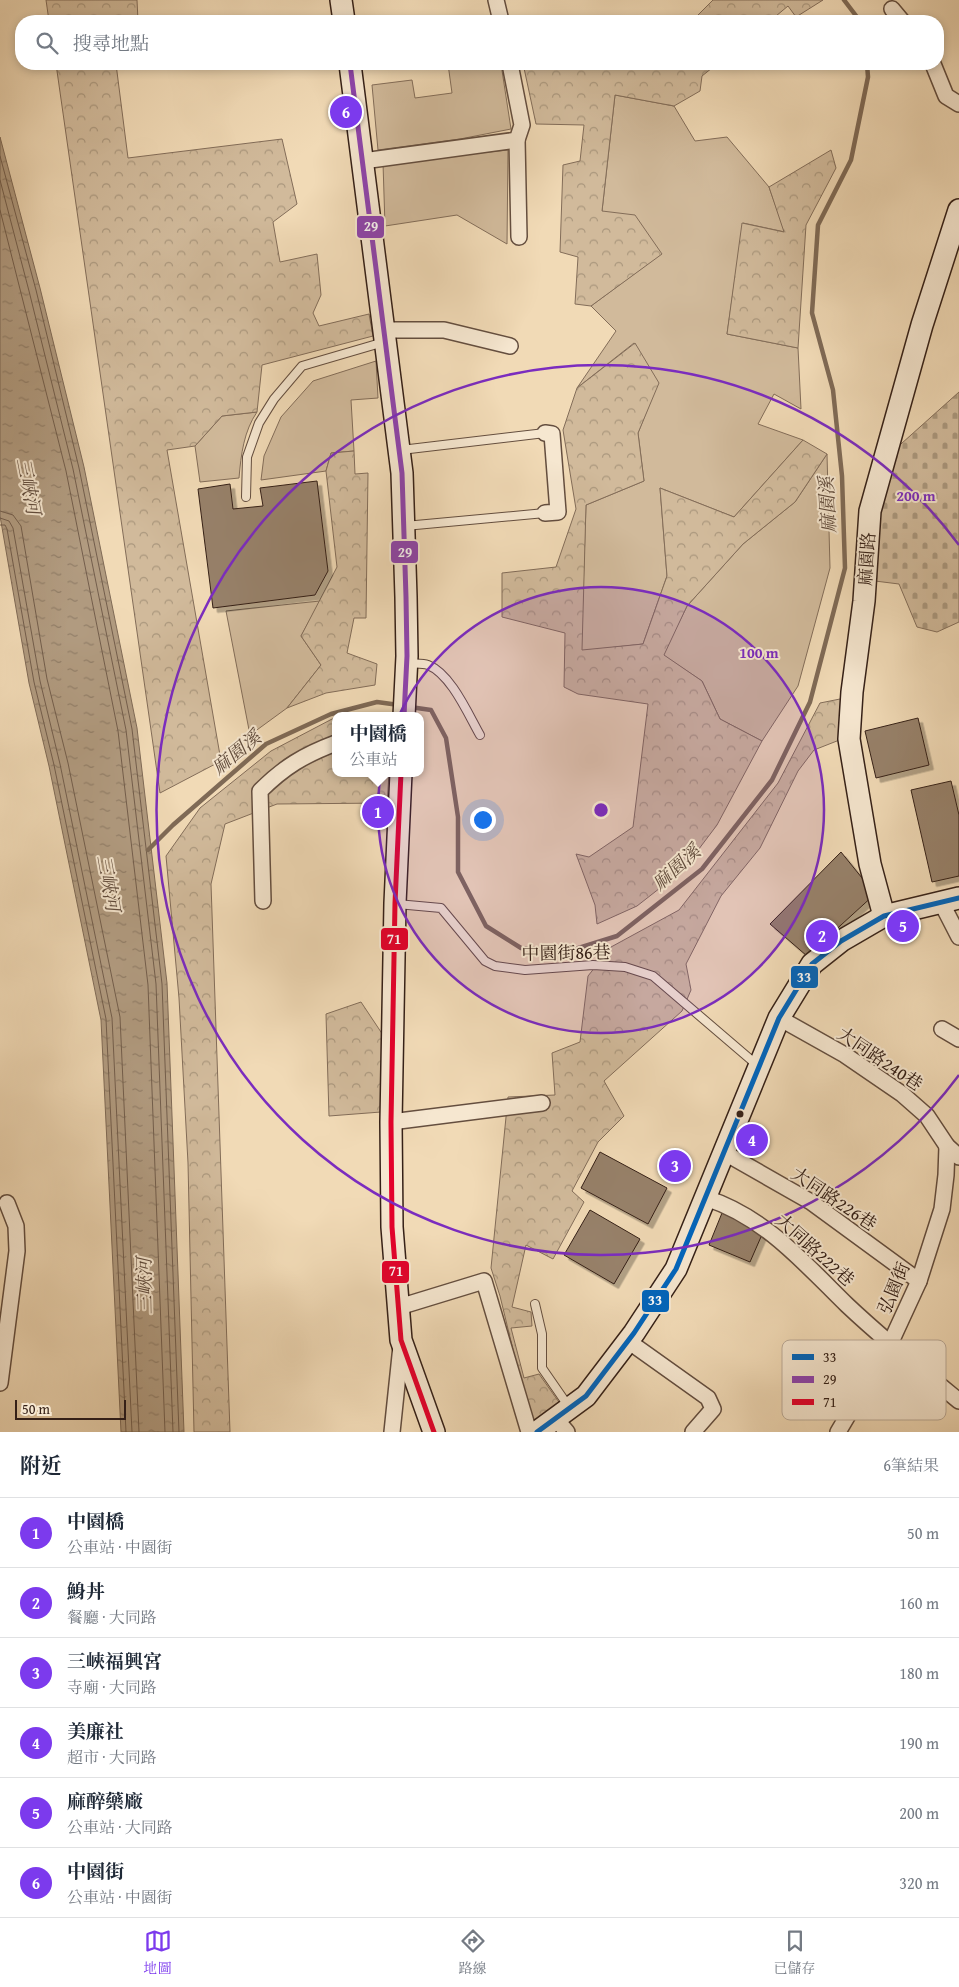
<!DOCTYPE html>
<html lang="zh-TW">
<meta charset="utf-8">
<style>
:root{--surface:#fff;--page:#f2f2f3;--text:#1f2937;--muted:#747a83;--line:#e0e1e3;--accent:#7c3aed}
body{margin:0;font-family:"Gentium Book Plus","Noto Serif TC",serif;background:var(--page);color:var(--text)}
.scale{position:absolute;left:15px;bottom:12px;width:111px;box-sizing:border-box;padding-left:5px;border:2px solid #352017;border-top:0;font-size:14px;line-height:18px;white-space:nowrap;color:#352017;-webkit-text-stroke:4px #f6e7d0;paint-order:stroke}
.you{position:absolute;left:482px;top:819px;width:18px;height:18px;margin:-12px;border:4px solid #fff;border-radius:50%;background:#1a73e8;box-shadow:0 0 0 8px #1a73e833}
.badge{display:grid;place-items:center;width:32px;height:32px;border-radius:50%;background:var(--accent);color:#fff;font-size:16px;font-weight:700}
.pin{position:absolute;translate:-50% -50%;border:2px solid #fff;box-shadow:0 1px 5px #0006}
.popup{position:absolute;left:332px;top:712px;width:92px;height:65px;box-sizing:border-box;display:grid;place-content:center;border-radius:10px;background:var(--surface);filter:drop-shadow(0 1px 4px #0005);font-size:16px;white-space:nowrap;color:var(--muted)}
.popup b{font-size:19px;color:var(--text)}
.popup::after{content:'';position:absolute;left:50%;top:100%;margin-left:-10px;border:10px solid transparent;border-top-color:var(--surface)}
.list{margin:0;padding:0;list-style:none}
h2{display:flex;justify-content:space-between;align-items:center;height:65px;margin:0;padding:0 20px;font-size:21px}
h2 small{font-size:16px;font-weight:400;color:var(--muted)}
.list li{display:grid;grid-template-columns:32px 1fr auto;gap:15px;align-items:center;box-sizing:border-box;height:70px;padding:0 20px;border-top:1px solid var(--line)}
.list b{display:block;font-size:19px;white-space:nowrap}
.list p{margin:0;font-size:16px;white-space:nowrap;color:var(--muted)}
.list em{font-size:16px;font-style:normal;color:var(--muted)}
.icon{flex:none;width:28px;height:28px;fill:none;stroke:currentColor;stroke-width:2;stroke-linecap:round;stroke-linejoin:round}
.map{position:relative;flex:none;width:959px;height:1432px;overflow:hidden}
.search{position:absolute;background:var(--surface);box-shadow:0 2px 8px #0003;left:15px;right:15px;top:15px;height:55px;display:flex;align-items:center;gap:12px;box-sizing:border-box;padding:0 18px;border-radius:20px;color:var(--muted);font-size:19px}
.sheet{height:485px;background:var(--surface)}
nav{display:flex;justify-content:space-around;align-items:center;box-sizing:border-box;height:70px;border-top:1px solid var(--line);background:var(--surface);font-size:14px;color:var(--muted)}
nav a{display:grid;justify-items:center;gap:2px}
nav .on{color:var(--accent)}
.map>svg:first-child{display:block}
.green{fill:#d1ba9b;stroke:#836d59}
.forest{fill:url(#forest-crowns);stroke:#836d59}
.cemetery{fill:url(#cemetery-stones);stroke:#836d59}
.water{fill:url(#water-ripples);stroke:#7f6a56}
.lines{fill:none;stroke-linecap:round;stroke-linejoin:round}
.shore{stroke:#735e4c;stroke-width:1}
.stream{stroke:#7f6a56;stroke-width:4.5}
.building{fill:#97816a;stroke:#352017;filter:url(#shadow)}
.lane-casing{stroke:#644e3f;stroke-width:10}
.street-casing{stroke:#644e3f;stroke-width:18}
.secondary-casing{stroke:#352017;stroke-width:24}
.lane{stroke:#f6e7d0;stroke-width:8}
.street{stroke:#f6e7d0;stroke-width:15}
.secondary{stroke:#f6e7d0;stroke-width:21}
.bus-1-casing{stroke:#f6e7d0;stroke-width:9}
.bus-2-casing{stroke:#f6e7d0;stroke-width:9}
.bus-3-casing{stroke:#f6e7d0;stroke-width:9}
.bus-1{stroke:#0065bd;stroke-width:5}
.bus-2{stroke:#8e44ad;stroke-width:5}
.bus-3{stroke:#e4002b;stroke-width:5}
.ring{fill:none;stroke:#7b2cbf;stroke-width:2.5}
.bus-dot{fill:#352017;stroke:#f6e7d0;stroke-width:2}
.labels{text-anchor:middle;stroke-width:4;stroke-linejoin:round;paint-order:stroke}
.street-label{font-size:18px;fill:#352017;stroke:#f6e7d0}
.water-label{font-size:19px;font-style:italic;fill:#604b3c;stroke:#f6e7d0}
.key{fill:#f6e7d0;stroke:#bcab98;stroke-width:1}
.key-label{font-size:14px;fill:#352017}
.centre{fill:#7b2cbf;stroke:#f6e7d0;stroke-width:2.5}
.ring-label{font-size:15px;text-anchor:middle;font-weight:bold;fill:#7b2cbf;stroke:#f6e7d0;stroke-width:4;stroke-linejoin:round;paint-order:stroke}
.line-badge{stroke:#f6e7d0;stroke-width:2}
.badge-label{font-size:14px;text-anchor:middle;font-weight:bold;fill:#fff}
</style>
<div class="map">
<svg width="959" height="1432" viewBox="0 0 959 1432">
<defs>
<pattern id="forest-crowns" width="20" height="18" patternUnits="userSpaceOnUse" patternTransform="scale(1.25)"><rect width="20" height="18" fill="#d1ba9b"/><path d="M2 6a3 3 0 1 1 6 0M12 15a3 3 0 1 1 6 0" fill="none" stroke="#aa977d"/></pattern>
<pattern id="cemetery-stones" width="16" height="16" patternUnits="userSpaceOnUse" patternTransform="scale(1.25)"><rect width="16" height="16" fill="#d1ba9b"/><path d="M2 7V4a2 2 0 0 1 4 0v3zM10 15v-3a2 2 0 0 1 4 0v3z" fill="#aa977d"/></pattern>
<pattern id="water-ripples" width="26" height="14" patternUnits="userSpaceOnUse" patternTransform="scale(1.25)"><rect width="26" height="14" fill="#b19b80"/><path d="M2 4q2-2 4 0t4 0M15 11q2-2 4 0t4 0" fill="none" stroke="#917e68"/></pattern>
<filter id="shadow"><feDropShadow dx="4.5" dy="4.5" stdDeviation="0" flood-color="#0004"/></filter>
</defs>
<rect width="100%" height="100%" fill="#f1dab6"/>
<filter id="stains"><feTurbulence type="fractalNoise" baseFrequency=".004" numOctaves="4"/><feColorMatrix values="0 0 0 0 .2 0 0 0 0 .09 0 0 0 0 .02 0 0 0 .5 -.17"/></filter>
<radialGradient id="worn" r=".72"><stop offset=".6" stop-color="#630" stop-opacity="0"/><stop offset="1" stop-color="#630" stop-opacity=".3"/></radialGradient>
<g class="green">
<path d="M 448,64 L 501,64 L 511,129 L 460,139 L 378,150 L 372,85 L 412,80 L 415,98 L 452,93 Z"/>
<path d="M 615,95 L 674,106 L 695,141 L 727,137 L 769,187 L 785,232 L 743,223 L 727,334 L 798,348 L 801,409 L 774,394 L 758,424 L 803,440 L 734,517 L 660,488 L 667,576 L 643,644 L 581,651 L 586,505 L 644,481 L 638,433 L 658,383 L 634,343 L 577,388 L 616,331 L 591,306 L 661,254 L 602,211 Z"/>
<path d="M 508,150 L 507,244 L 457,215 L 385,226 L 383,163 Z"/>
<path d="M 376,361 L 378,398 L 351,400 L 354,451 L 331,453 L 326,471 L 261,480 L 264,456 L 281,417 L 313,381 Z"/>
<path d="M 257,412 C 244,431 241,454 239,478 L 200,482 L 195,446 L 222,416 Z"/>
<path d="M 827,454 L 830,568 L 798,686 L 762,741 L 720,719 L 702,681 L 663,655 L 687,606 L 743,544 L 795,502 Z"/>
<path d="M 320,601 L 301,636 L 321,665 L 287,708 L 250,735 L 226,611 Z"/>
</g>
<g class="forest">
<path d="M 46,0 L 137,0 L 138,21 L 49,21 Z"/>
<path d="M 713,0 L 823,0 L 796,17 L 788,6 L 770,21 L 692,21 Z"/>
<path d="M 56,64 L 116,64 L 128,158 L 282,139 L 297,204 L 273,222 L 280,262 L 317,254 L 321,295 L 313,313 L 319,326 L 369,314 L 373,336 L 262,365 L 257,412 L 222,416 L 195,446 L 167,450 L 221,761 L 160,793 Z"/>
<path d="M 525,64 L 639,64 L 652,68 L 656,64 L 717,64 L 702,76 L 700,91 L 674,106 L 615,95 L 602,211 L 635,215 L 662,254 L 591,306 L 575,304 L 578,257 L 560,252 L 563,165 L 580,161 L 584,125 L 536,124 L 524,68 Z"/>
<path d="M 831,150 L 836,168 L 806,225 L 798,348 L 727,334 L 742,223 L 784,232 L 769,187 Z"/>
<path d="M 635,343 L 659,383 L 638,433 L 644,481 L 586,505 L 582,650 L 643,644 L 667,576 L 660,488 L 734,517 L 803,440 L 827,454 L 795,502 L 743,544 L 687,606 L 664,655 L 702,681 L 720,719 L 762,741 L 717,825 L 683,870 L 637,906 L 597,924 L 595,905 L 576,854 L 589,857 L 633,827 L 648,704 L 578,694 L 564,687 L 565,633 L 502,617 L 502,573 L 556,567 L 576,509 L 563,430 L 577,388 Z"/>
<path d="M 354,451 L 355,474 L 368,473 L 366,618 L 354,618 L 347,653 L 377,664 L 375,685 L 326,693 L 287,708 L 321,665 L 301,636 L 337,567 L 326,471 L 331,453 Z"/>
<path d="M 845,698 L 842,739 L 814,750 L 798,771 L 760,848 L 721,896 L 686,964 L 691,990 L 682,1011 L 604,1081 L 624,1116 L 598,1142 L 572,1191 L 584,1202 L 553,1259 L 526,1245 L 512,1307 L 531,1312 L 532,1326 L 511,1328 L 524,1378 L 539,1374 L 561,1405 L 532,1428 L 500,1296 L 491,1268 L 508,1097 L 555,1095 L 552,1053 L 580,1042 L 588,976 L 611,947 L 679,910 L 778,783 L 820,703 Z"/>
<path d="M 334,718 L 336,773 L 389,773 L 387,803 L 277,804 L 225,824 L 211,884 L 230,1432 L 194,1432 L 188,1163 L 179,998 L 166,856 L 200,808 L 271,751 Z"/>
<path d="M 361,1002 L 383,1035 L 381,1112 L 329,1116 L 326,1014 Z"/>
</g>
<path class="cemetery" d="M 959,392 L 959,622 L 937,632 L 917,627 L 899,584 L 875,581 L 873,529 L 892,452 Z"/>
<path class="water" d="M 0,137 L 40,288 L 84,467 L 137,728 L 167,983 L 184,1432 L 121,1432 L 101,1020 L 49,766 L 29,683 L 0,516 Z"/>
<g class="lines">
<g class="shore">
<path d="M 0,156 L 36,290 L 79,468 L 132,729 L 162,984 L 179,1432"/>
<path d="M 0,180 L 29,291 L 73,469 L 126,730 L 156,984 L 173,1432"/>
<path d="M 0,210 L 66,471 L 118,731 L 148,985 L 165,1432"/>
<path d="M 0,511 L 13,515 L 21,526 L 47,679 L 68,763 L 120,1017 L 139,1432"/>
<path d="M 0,518 L 9,521 L 13,528 L 40,681 L 60,764 L 112,1018 L 132,1432"/>
<path d="M 0,525 L 5,525 L 7,529 L 34,682 L 54,765 L 106,1019 L 126,1432"/>
</g>
<g class="stream">
<path d="M 844,0 L 860,21"/>
<path d="M 410,707 L 431,710 L 446,738 L 458,817 L 458,872 L 486,926 L 521,948 L 569,951 L 617,936 L 702,869 L 772,780 L 810,702 L 845,568 L 842,476 L 833,390 L 812,313 L 818,225 L 851,160 L 868,77 L 867,64"/>
<path d="M 148,850 L 173,825 L 266,744 L 331,714 L 377,702 L 399,705"/>
</g>
</g>
<g class="building">
<path d="M 317,481 L 328,571 L 315,595 L 213,608 L 198,489 L 230,484 L 233,509 L 263,506 L 260,488 Z"/>
<path d="M 918,718 L 929,765 L 876,778 L 865,731 Z"/>
<path d="M 951,781 L 959,815 L 959,876 L 932,882 L 911,790 Z"/>
<path d="M 841,852 L 875,894 L 807,956 L 770,924 Z"/>
<path d="M 600,1152 L 667,1188 L 648,1224 L 581,1188 Z"/>
<path d="M 590,1210 L 640,1239 L 614,1284 L 564,1255 Z"/>
<path d="M 722,1213 L 764,1230 L 750,1262 L 709,1245 Z"/>
</g>
<g class="lines">
<g class="lane-casing">
<g id="lane">
<path d="M 401,450 L 545,433"/>
<path d="M 246,497 L 247,457 L 259,423 L 274,399 L 302,366 L 384,342"/>
<path d="M 405,526 L 545,513"/>
<path d="M 408,663 C 414,664 422,663 428,665 C 451,674 468,714 480,735"/>
<path d="M 397,904 L 441,908 L 485,961 L 495,966 L 525,970 L 593,965 L 625,967 L 653,976 L 757,1065"/>
<path d="M 535,1304 L 542,1334 L 542,1368 L 569,1407"/>
</g>
</g>
<g class="street-casing">
<g id="street">
<path d="M 496,0 L 501,21"/>
<path d="M 892,9 L 902,21"/>
<path d="M 933,64 L 946,96 L 959,104"/>
<path d="M 517,140 L 519,237"/>
<path d="M 363,161 L 517,140 L 522,125 L 510,64"/>
<path d="M 384,330 L 444,330 L 510,346"/>
<path d="M 545,513 L 558,512 L 552,434 L 545,433"/>
<path d="M 263,901 L 260,791 C 284,767 304,755 336,743"/>
<path d="M 941,902 L 959,937"/>
<path d="M 779,1018 L 845,1055 L 902,1094 L 927,1116 L 947,1146 L 959,1157"/>
<path d="M 942,1029 L 959,1039"/>
<path d="M 391,1122 L 542,1103"/>
<path d="M 725,1153 L 811,1202 L 919,1281"/>
<path d="M 706,1198 C 765,1217 804,1263 847,1305 C 883,1339 921,1370 959,1401"/>
<path d="M 399,1307 L 484,1281 L 529,1432"/>
<path d="M 628,1341 L 708,1398 L 713,1409 L 693,1432"/>
<path d="M 0,1383 L 17,1251 L 16,1226 L 7,1203"/>
<path d="M 556,1419 L 567,1432"/>
<path d="M 392,1432 L 401,1346"/>
<path d="M 838,1432 L 890,1344 L 919,1281 L 942,1209 L 946,1175 L 947,1146"/>
</g>
</g>
<g class="secondary-casing">
<g id="secondary">
<path d="M 341,0 L 344,21"/>
<path d="M 350,64 L 402,473 L 406,597 L 407,656 L 404,716"/>
<path d="M 401,773 L 395,903 L 391,1122 L 392,1227 L 401,1340 L 434,1432"/>
<path d="M 884,916 L 870,864 L 849,739 L 852,692 L 864,601 L 870,511 L 922,325 L 959,210"/>
<path d="M 537,1432 L 586,1396 L 634,1333 L 676,1269 L 779,1018 L 812,964 L 841,941 L 884,916 L 959,898"/>
</g>
</g>
<use href="#lane" class="lane"/>
<use href="#street" class="street"/>
<use href="#secondary" class="secondary"/>
<g class="bus-1-casing">
<path id="bus-1" d="M 537,1432 L 586,1396 L 634,1333 L 676,1269 L 779,1018 L 812,964 L 841,941 L 884,916 L 959,898"/>
</g>
<g class="bus-2-casing">
<path id="bus-2" d="M 350,64 L 402,473 L 406,597 L 407,656 L 404,716"/>
</g>
<g class="bus-3-casing">
<path id="bus-3" d="M 401,773 L 395,903 L 391,1122 L 392,1227 L 401,1340 L 434,1432"/>
</g>
<use href="#bus-1" class="bus-1"/>
<use href="#bus-2" class="bus-2"/>
<use href="#bus-3" class="bus-3"/>
</g>
<circle cx="601" cy="810" r="223" fill="#7b2cbf" fill-opacity=".12"/>
<g class="ring">
<circle cx="601" cy="810" r="223"/>
<path d="M959 1075A445 445 0 1 1 959 545"/>
</g>
<circle class="bus-dot" cx="740" cy="1114" r="4.5"/>
<g class="labels">
<g class="street-label">
<text transform="translate(867 559) rotate(-86)" y="6">麻園路</text>
<text transform="translate(566 953) rotate(-1)" y="6">中園街86巷</text>
<text transform="translate(880 1059) rotate(34)" y="6">大同路240巷</text>
<text transform="translate(834 1199) rotate(34)" y="6">大同路226巷</text>
<text transform="translate(815 1250) rotate(42)" y="6">大同路222巷</text>
<text transform="translate(894 1288) rotate(-67)" y="6">弘園街</text>
</g>
<g class="water-label">
<text transform="translate(29 486) rotate(79)" y="7">三峽河</text>
<text transform="translate(827 505) rotate(-93)" y="7">麻園溪</text>
<text transform="translate(236 752) rotate(-39)" y="7">麻園溪</text>
<text transform="translate(676 867) rotate(-42)" y="7">麻園溪</text>
<text transform="translate(109 883) rotate(80)" y="7">三峽河</text>
<text transform="translate(144 1286) rotate(-91)" y="7">三峽河</text>
</g>
</g>
<rect x="782" y="1340" width="164" height="80" rx="8" class="key"/>
<rect x="792" y="1354" width="22" height="6" fill="#0065bd"/>
<rect x="792" y="1376" width="22" height="7" fill="#8e44ad"/>
<rect x="792" y="1399" width="22" height="6" fill="#e4002b"/>
<g class="key-label">
<text x="823" y="1362">33</text>
<text x="823" y="1384">29</text>
<text x="823" y="1407">71</text>
</g>
<circle cx="601" cy="810" r="8" class="centre"/>
<g class="ring-label">
<text x="916" y="501">200 m</text>
<text x="759" y="658">100 m</text>
</g>
<g class="line-badge">
<rect x="356" y="215" width="29" height="24" rx="5" fill="#8e44ad"/>
<rect x="390" y="540" width="29" height="24" rx="5" fill="#8e44ad"/>
<rect x="380" y="927" width="29" height="24" rx="5" fill="#e4002b"/>
<rect x="790" y="965" width="29" height="24" rx="5" fill="#0065bd"/>
<rect x="381" y="1260" width="29" height="24" rx="5" fill="#e4002b"/>
<rect x="641" y="1289" width="29" height="24" rx="5" fill="#0065bd"/>
</g>
<g class="badge-label">
<text x="371" y="231">29</text>
<text x="405" y="557">29</text>
<text x="394" y="944">71</text>
<text x="804" y="982">33</text>
<text x="396" y="1276">71</text>
<text x="655" y="1305">33</text>
</g>
<rect width="100%" height="100%" filter="url(#stains)"/>
<rect width="100%" height="100%" fill="url(#worn)"/>
</svg>
<div class="scale">50 m</div>
<div class="you"></div>
<div class="pin badge" style="left:378px;top:812px">1</div>
<div class="popup"><b>中園橋</b>公車站</div>
<div class="pin badge" style="left:822px;top:936px">2</div>
<div class="pin badge" style="left:675px;top:1166px">3</div>
<div class="pin badge" style="left:752px;top:1140px">4</div>
<div class="pin badge" style="left:903px;top:926px">5</div>
<div class="pin badge" style="left:346px;top:112px">6</div>
<div class="search"><svg class="icon" aria-label="search" viewBox="0 0 24 24"><circle cx="10" cy="10" r="6"/><path d="M15 15l6 6"/></svg>搜尋地點</div>
</div>
<section class="sheet">
<h2>附近<small>6筆結果</small></h2>
<ul class="list">
<li><span class="badge">1</span><div><b>中園橋</b><p>公車站 · 中園街</p></div><em>50 m</em></li>
<li><span class="badge">2</span><div><b>鯓丼</b><p>餐廳 · 大同路</p></div><em>160 m</em></li>
<li><span class="badge">3</span><div><b>三峽福興宮</b><p>寺廟 · 大同路</p></div><em>180 m</em></li>
<li><span class="badge">4</span><div><b>美廉社</b><p>超市 · 大同路</p></div><em>190 m</em></li>
<li><span class="badge">5</span><div><b>麻醉藥廠</b><p>公車站 · 大同路</p></div><em>200 m</em></li>
<li><span class="badge">6</span><div><b>中園街</b><p>公車站 · 中園街</p></div><em>320 m</em></li>
</ul>
</section>
<nav>
<a class="on"><svg class="icon" aria-label="map" viewBox="0 0 24 24"><path d="M3 6l6-2 6 2 6-2v14l-6 2-6-2-6 2zM9 4v14M15 6v14"/></svg>地圖</a>
<a><svg class="icon" aria-label="directions" viewBox="0 0 24 24"><path d="M12 3l9 9-9 9-9-9zM9 14v-3h6M13 9l2 2-2 2"/></svg>路線</a>
<a><svg class="icon" aria-label="saved" viewBox="0 0 24 24"><path d="M7 4h10v16l-5-4-5 4z"/></svg>已儲存</a>
</nav>
